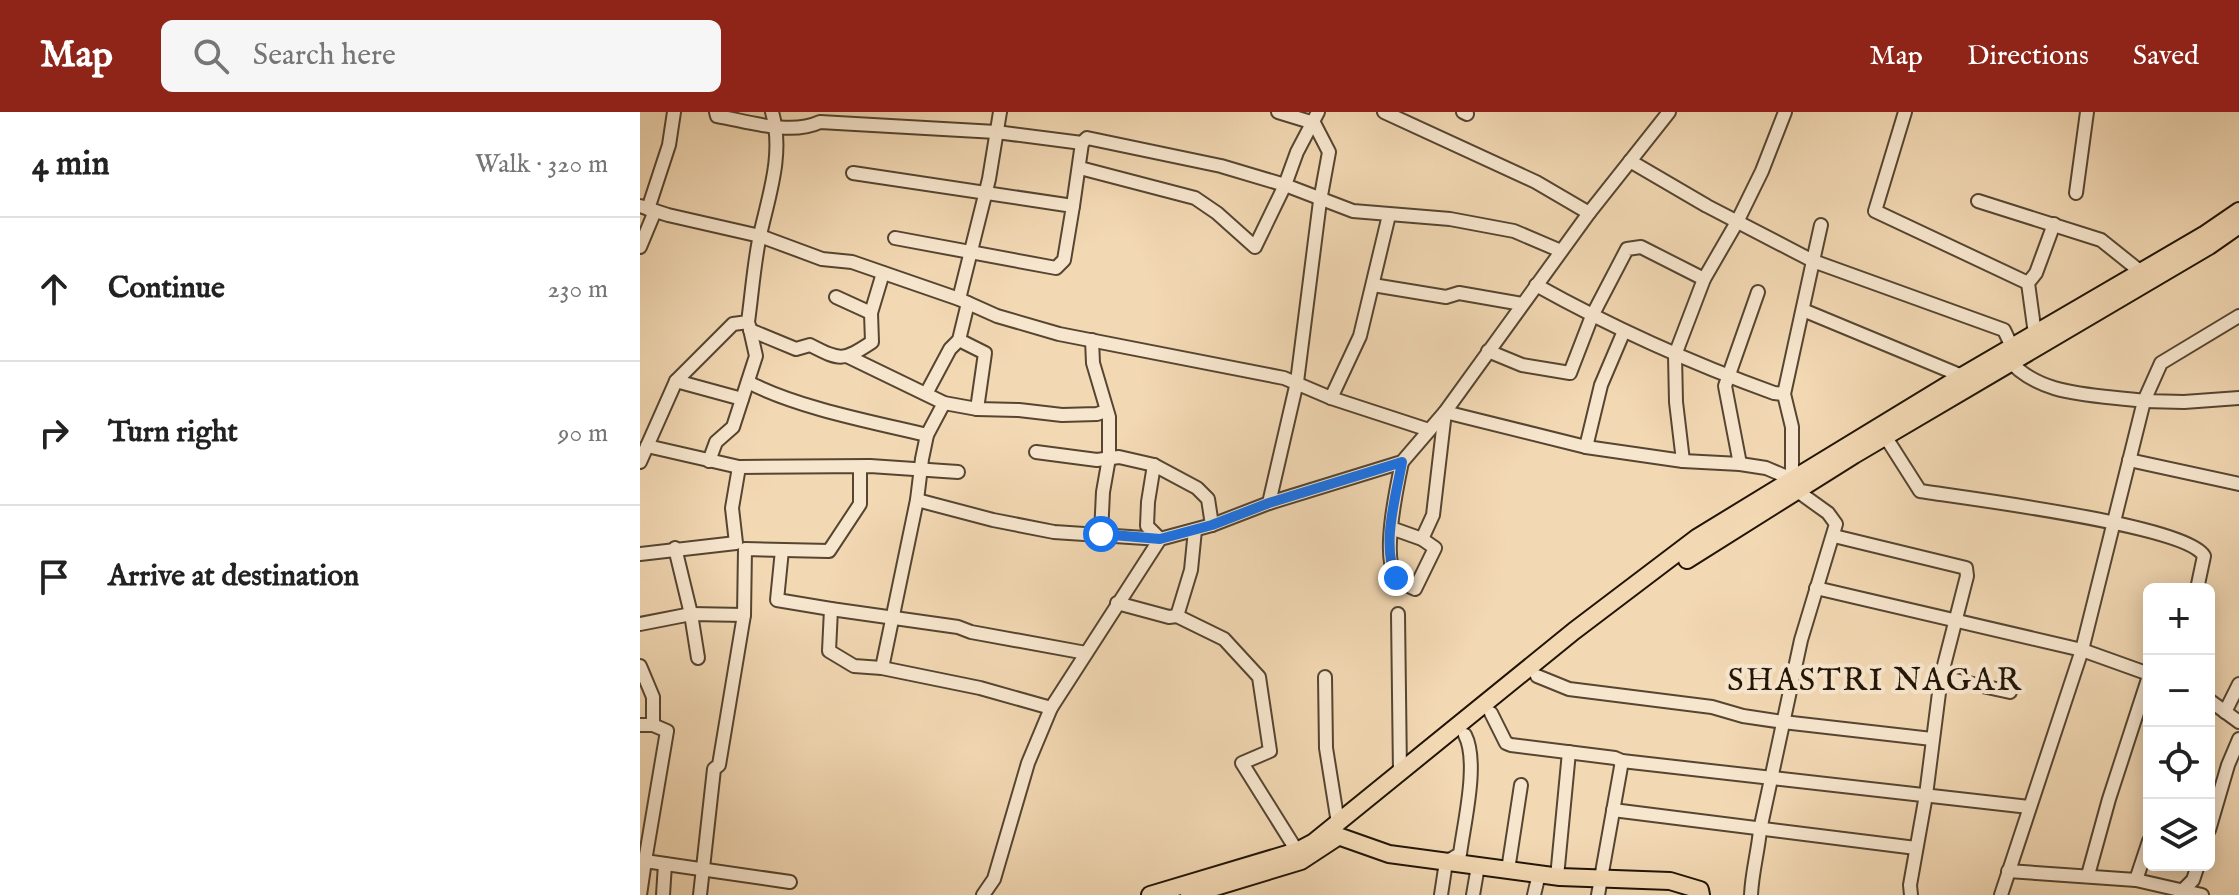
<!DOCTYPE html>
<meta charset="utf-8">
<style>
:root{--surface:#fff;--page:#f6f6f6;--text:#222;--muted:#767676;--line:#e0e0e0;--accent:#8f2418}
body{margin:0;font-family:"IM FELL English",serif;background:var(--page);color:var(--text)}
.controls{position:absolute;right:24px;bottom:24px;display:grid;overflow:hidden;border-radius:12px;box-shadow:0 4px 20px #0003}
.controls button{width:72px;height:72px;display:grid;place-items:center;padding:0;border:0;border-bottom:2px solid var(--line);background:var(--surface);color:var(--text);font:40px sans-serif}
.stop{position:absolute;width:24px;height:24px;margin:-18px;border:6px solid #1a73e8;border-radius:50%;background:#fff}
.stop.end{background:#1a73e8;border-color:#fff;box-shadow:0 2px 8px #0008}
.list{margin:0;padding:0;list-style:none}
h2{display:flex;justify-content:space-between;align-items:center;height:104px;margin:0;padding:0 32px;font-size:34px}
h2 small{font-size:26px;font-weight:400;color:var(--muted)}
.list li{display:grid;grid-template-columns:52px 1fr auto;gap:24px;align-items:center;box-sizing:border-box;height:144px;padding:0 32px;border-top:2px solid var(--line)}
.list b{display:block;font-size:30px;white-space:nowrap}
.list em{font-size:26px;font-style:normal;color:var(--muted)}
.icon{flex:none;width:44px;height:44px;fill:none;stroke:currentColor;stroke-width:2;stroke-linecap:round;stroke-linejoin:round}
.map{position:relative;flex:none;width:1599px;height:783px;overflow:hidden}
header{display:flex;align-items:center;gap:48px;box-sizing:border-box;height:112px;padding:0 40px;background:var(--accent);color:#fff}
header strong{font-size:38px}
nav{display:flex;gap:44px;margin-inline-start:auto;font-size:28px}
.search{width:560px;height:72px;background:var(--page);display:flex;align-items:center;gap:20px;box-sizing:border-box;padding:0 28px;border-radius:12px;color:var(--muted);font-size:30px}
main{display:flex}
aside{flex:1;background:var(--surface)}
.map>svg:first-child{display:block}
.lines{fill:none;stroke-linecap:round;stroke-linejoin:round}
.minor-casing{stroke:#554531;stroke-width:16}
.major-casing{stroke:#211406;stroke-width:20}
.minor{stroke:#f7e6ce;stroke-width:12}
.major{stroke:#f2d8b3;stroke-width:16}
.route{stroke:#1a73e8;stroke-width:10}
.labels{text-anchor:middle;stroke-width:8;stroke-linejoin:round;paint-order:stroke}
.quarter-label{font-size:32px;letter-spacing:2px;fill:#211406;stroke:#f7e6ce}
</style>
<header>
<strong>Map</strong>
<div class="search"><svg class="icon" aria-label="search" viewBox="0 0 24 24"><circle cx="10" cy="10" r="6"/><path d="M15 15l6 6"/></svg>Search here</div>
<nav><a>Map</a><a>Directions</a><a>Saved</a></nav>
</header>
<main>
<aside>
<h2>4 min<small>Walk · 320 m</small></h2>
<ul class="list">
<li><svg class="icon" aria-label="ahead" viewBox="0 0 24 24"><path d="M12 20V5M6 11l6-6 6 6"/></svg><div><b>Continue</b></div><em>230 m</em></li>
<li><svg class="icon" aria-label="right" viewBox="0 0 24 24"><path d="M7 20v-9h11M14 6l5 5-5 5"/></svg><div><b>Turn right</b></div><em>90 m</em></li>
<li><svg class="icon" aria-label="arrive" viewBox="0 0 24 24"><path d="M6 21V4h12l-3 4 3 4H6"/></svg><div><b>Arrive at destination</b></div></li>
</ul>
</aside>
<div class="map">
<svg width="1599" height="783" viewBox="0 0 1599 783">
<rect width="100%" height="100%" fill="#f2d8b3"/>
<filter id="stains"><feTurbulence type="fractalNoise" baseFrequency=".0025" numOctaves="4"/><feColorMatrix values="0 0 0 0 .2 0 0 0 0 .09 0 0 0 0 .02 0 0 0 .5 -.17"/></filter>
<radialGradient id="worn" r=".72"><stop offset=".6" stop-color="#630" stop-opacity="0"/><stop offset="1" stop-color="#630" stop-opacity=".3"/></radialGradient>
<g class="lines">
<g class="minor-casing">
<g id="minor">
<path d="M 76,0 L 77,4 C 107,9 150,24 180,10 L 356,20 L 442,31 L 447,26 L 581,54 L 645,73 L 713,99 L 810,107 L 874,119 L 921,139"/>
<path d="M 744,0 L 896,70 L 949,101"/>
<path d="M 823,0 L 827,2"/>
<path d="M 1265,0 L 1235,99 L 1388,171"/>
<path d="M 990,49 L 1067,94 L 1173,149 L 1181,113"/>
<path d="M 440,56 L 555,86 L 577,101 L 615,135 L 645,73 L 657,40 L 678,0"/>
<path d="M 213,61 L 433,94 L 424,148 L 416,156 L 255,126"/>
<path d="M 1436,81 L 1447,0"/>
<path d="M 1338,89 L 1461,128 L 1501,160"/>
<path d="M 0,94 L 28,103 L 120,124 L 182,147 L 212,150 L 319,187 L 357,204 L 419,222 L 644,266 L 691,286 L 789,318"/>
<path d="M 433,94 L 442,31"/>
<path d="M 8,97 L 29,33 L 34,0"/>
<path d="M 0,135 L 15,99"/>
<path d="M 733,173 L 806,185 L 819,181 L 882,192"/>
<path d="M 896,173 C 973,216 1051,251 1134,281 L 1144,282"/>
<path d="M 319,187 L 349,67 L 360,0"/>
<path d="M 1163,198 L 1322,264"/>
<path d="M 231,201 L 243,161"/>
<path d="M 1599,204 L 1521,251 L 1504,289 L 1544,290 L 1599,286"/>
<path d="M 110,218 L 156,237 L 170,233 C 201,249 203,249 232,230 L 231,201 L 196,185"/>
<path d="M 1395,222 L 1388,171 L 1396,161 L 1414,112"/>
<path d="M 319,228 L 345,241 L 337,297"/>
<path d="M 452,228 L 453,251 L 469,305 L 469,346 L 463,380 L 461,422"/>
<path d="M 848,239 L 882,253 L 930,261 L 952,204 L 987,137 L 1001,135 L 1064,167"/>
<path d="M 209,245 L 304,291 L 337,297 L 379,298 L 422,303 L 457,302 L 466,299"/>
<path d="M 36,269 L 102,287"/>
<path d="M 108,270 C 158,296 232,310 287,323"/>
<path d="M 287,280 L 310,237 L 319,228 L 328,191"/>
<path d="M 691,286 L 720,224 L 749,103"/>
<path d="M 1245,324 L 1280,379 C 1324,386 1546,413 1564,444 L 1557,477"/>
<path d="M 7,334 L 99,355"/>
<path d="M 946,335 L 961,273 L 984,219"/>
<path d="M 396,340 L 457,348 L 479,345 L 514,353 L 557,376 L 568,387 L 572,413"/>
<path d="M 1489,348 L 1599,372"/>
<path d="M 69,349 L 76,330 L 93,315 L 116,244 L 109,213"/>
<path d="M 1043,349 L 1036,290 L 1035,243 L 1064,167 L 1097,110 L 1122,59 L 1145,0"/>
<path d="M 0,350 L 36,269 L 93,212 L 108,210 C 112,181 114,151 120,123 C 129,83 144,41 132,0"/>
<path d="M 1100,352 L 1085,274 L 1118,180"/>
<path d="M 277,388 L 353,408 L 414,420 L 520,427 L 507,414 L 508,390 L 514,353"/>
<path d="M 629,391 L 657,270 L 680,89 L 689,40 L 674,11 L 638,0"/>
<path d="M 751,416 L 782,427 L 795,436 L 775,477 C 768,474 759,469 755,463 C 742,442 757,374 762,350"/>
<path d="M 1194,424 L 1326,456 L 1327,464 L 1301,565 L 1286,683 L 1270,773 L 1271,783"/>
<path d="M 782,427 L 793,403 L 805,300 L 946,335 L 1043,349 L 1100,352 L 1126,356 L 1152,367 L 1152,315 L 1144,282 L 1173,149 L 1364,218 L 1372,235"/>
<path d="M 35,436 L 51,502 L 58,546"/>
<path d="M 142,438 L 137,488 L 191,497"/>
<path d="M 0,442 L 96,431 L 92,396 L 99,355 L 230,354 L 318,360"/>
<path d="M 1176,476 L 1442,538 L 1509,562"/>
<path d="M 477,491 L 529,505 L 537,504 L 584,527 L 619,565 L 630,639 L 602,651 L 657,739"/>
<path d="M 758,502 L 760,661"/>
<path d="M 537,504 L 551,458 L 555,418"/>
<path d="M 0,512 L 51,502 L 104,503"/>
<path d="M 0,554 L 13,585 L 13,613"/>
<path d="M 242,556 L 277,388 L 282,347 L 287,323 L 304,291"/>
<path d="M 897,564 L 929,577 L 1072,595 L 1103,604 L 1143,610 L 1292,627"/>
<path d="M 685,565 L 686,636 L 698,711"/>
<path d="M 1301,565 L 1370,580"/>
<path d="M 1569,588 L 1599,610"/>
<path d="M 411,596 L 340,576 L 242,556 L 214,554 L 189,539 L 191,497 L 318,515 L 331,520 L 446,541"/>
<path d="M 1585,600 L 1599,572"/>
<path d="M 851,601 L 866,631 L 871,633 L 975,646 L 982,649 L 1389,695"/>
<path d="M 0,613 L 13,613 L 27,619 L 5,749 L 0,749"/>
<path d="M 973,698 L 1276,736"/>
<path d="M 1569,718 L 1588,653 L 1599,627"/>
<path d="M 868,758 L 881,673"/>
<path d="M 1368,759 L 1496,768 L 1562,783"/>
<path d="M 1448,763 L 1469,687 L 1509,564"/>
<path d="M 917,765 L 929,640"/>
<path d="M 1496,768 L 1509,729"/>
<path d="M 1540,781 L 1553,768 L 1558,753"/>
<path d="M 0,783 L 5,749 L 150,770"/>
<path d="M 23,783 L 25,752"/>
<path d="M 60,783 L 74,657 L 79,653 L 104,503 L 105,437 L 189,439 L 220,392 L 220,355"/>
<path d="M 343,783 L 354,767 L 388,651 L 411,596 L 520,427 L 572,413 L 629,391 L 762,350 L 805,300 L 949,101 L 1029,0"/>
<path d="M 801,783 L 806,750 L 820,742 C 824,711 839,650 825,623"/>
<path d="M 833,783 L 838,754"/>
<path d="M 894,783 L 899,762"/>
<path d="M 958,783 L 982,649"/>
<path d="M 1111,783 C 1112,760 1118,740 1120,718 L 1161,528 L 1196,412 L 1188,401 L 1156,378 L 1154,373"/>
<path d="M 1361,783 L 1442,538 L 1504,289 C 1455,282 1399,286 1366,245"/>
</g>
</g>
<g class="major-casing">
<g id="major">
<path d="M 1047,448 L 1214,343 L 1569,134 L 1599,113"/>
<path d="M 691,718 L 698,724 L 749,742 L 920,765 L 1030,769 L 1060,778 L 1061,783"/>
<path d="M 510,783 L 657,739 L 674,730 L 934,519 L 1058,425 L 1322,264 L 1564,123 L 1599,99"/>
<path d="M 549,783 L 661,749 L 696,726"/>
</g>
</g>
<use href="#minor" class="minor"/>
<use href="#major" class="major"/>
</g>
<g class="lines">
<path class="route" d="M 461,422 L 520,427 L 572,413 L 629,391 L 762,350 C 756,385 741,432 756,466"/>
</g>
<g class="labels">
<g class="quarter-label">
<text x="1235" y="578">SHASTRI NAGAR</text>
</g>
</g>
<rect width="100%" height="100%" filter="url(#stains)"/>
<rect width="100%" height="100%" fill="url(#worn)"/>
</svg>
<div class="controls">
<button>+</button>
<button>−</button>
<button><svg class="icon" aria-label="locate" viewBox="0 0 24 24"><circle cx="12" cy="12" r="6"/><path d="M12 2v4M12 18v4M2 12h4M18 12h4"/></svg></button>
<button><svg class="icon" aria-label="layers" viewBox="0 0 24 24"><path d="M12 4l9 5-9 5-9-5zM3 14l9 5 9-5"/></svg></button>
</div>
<div class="stop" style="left:461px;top:422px"></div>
<div class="stop end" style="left:756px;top:466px"></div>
</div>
</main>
